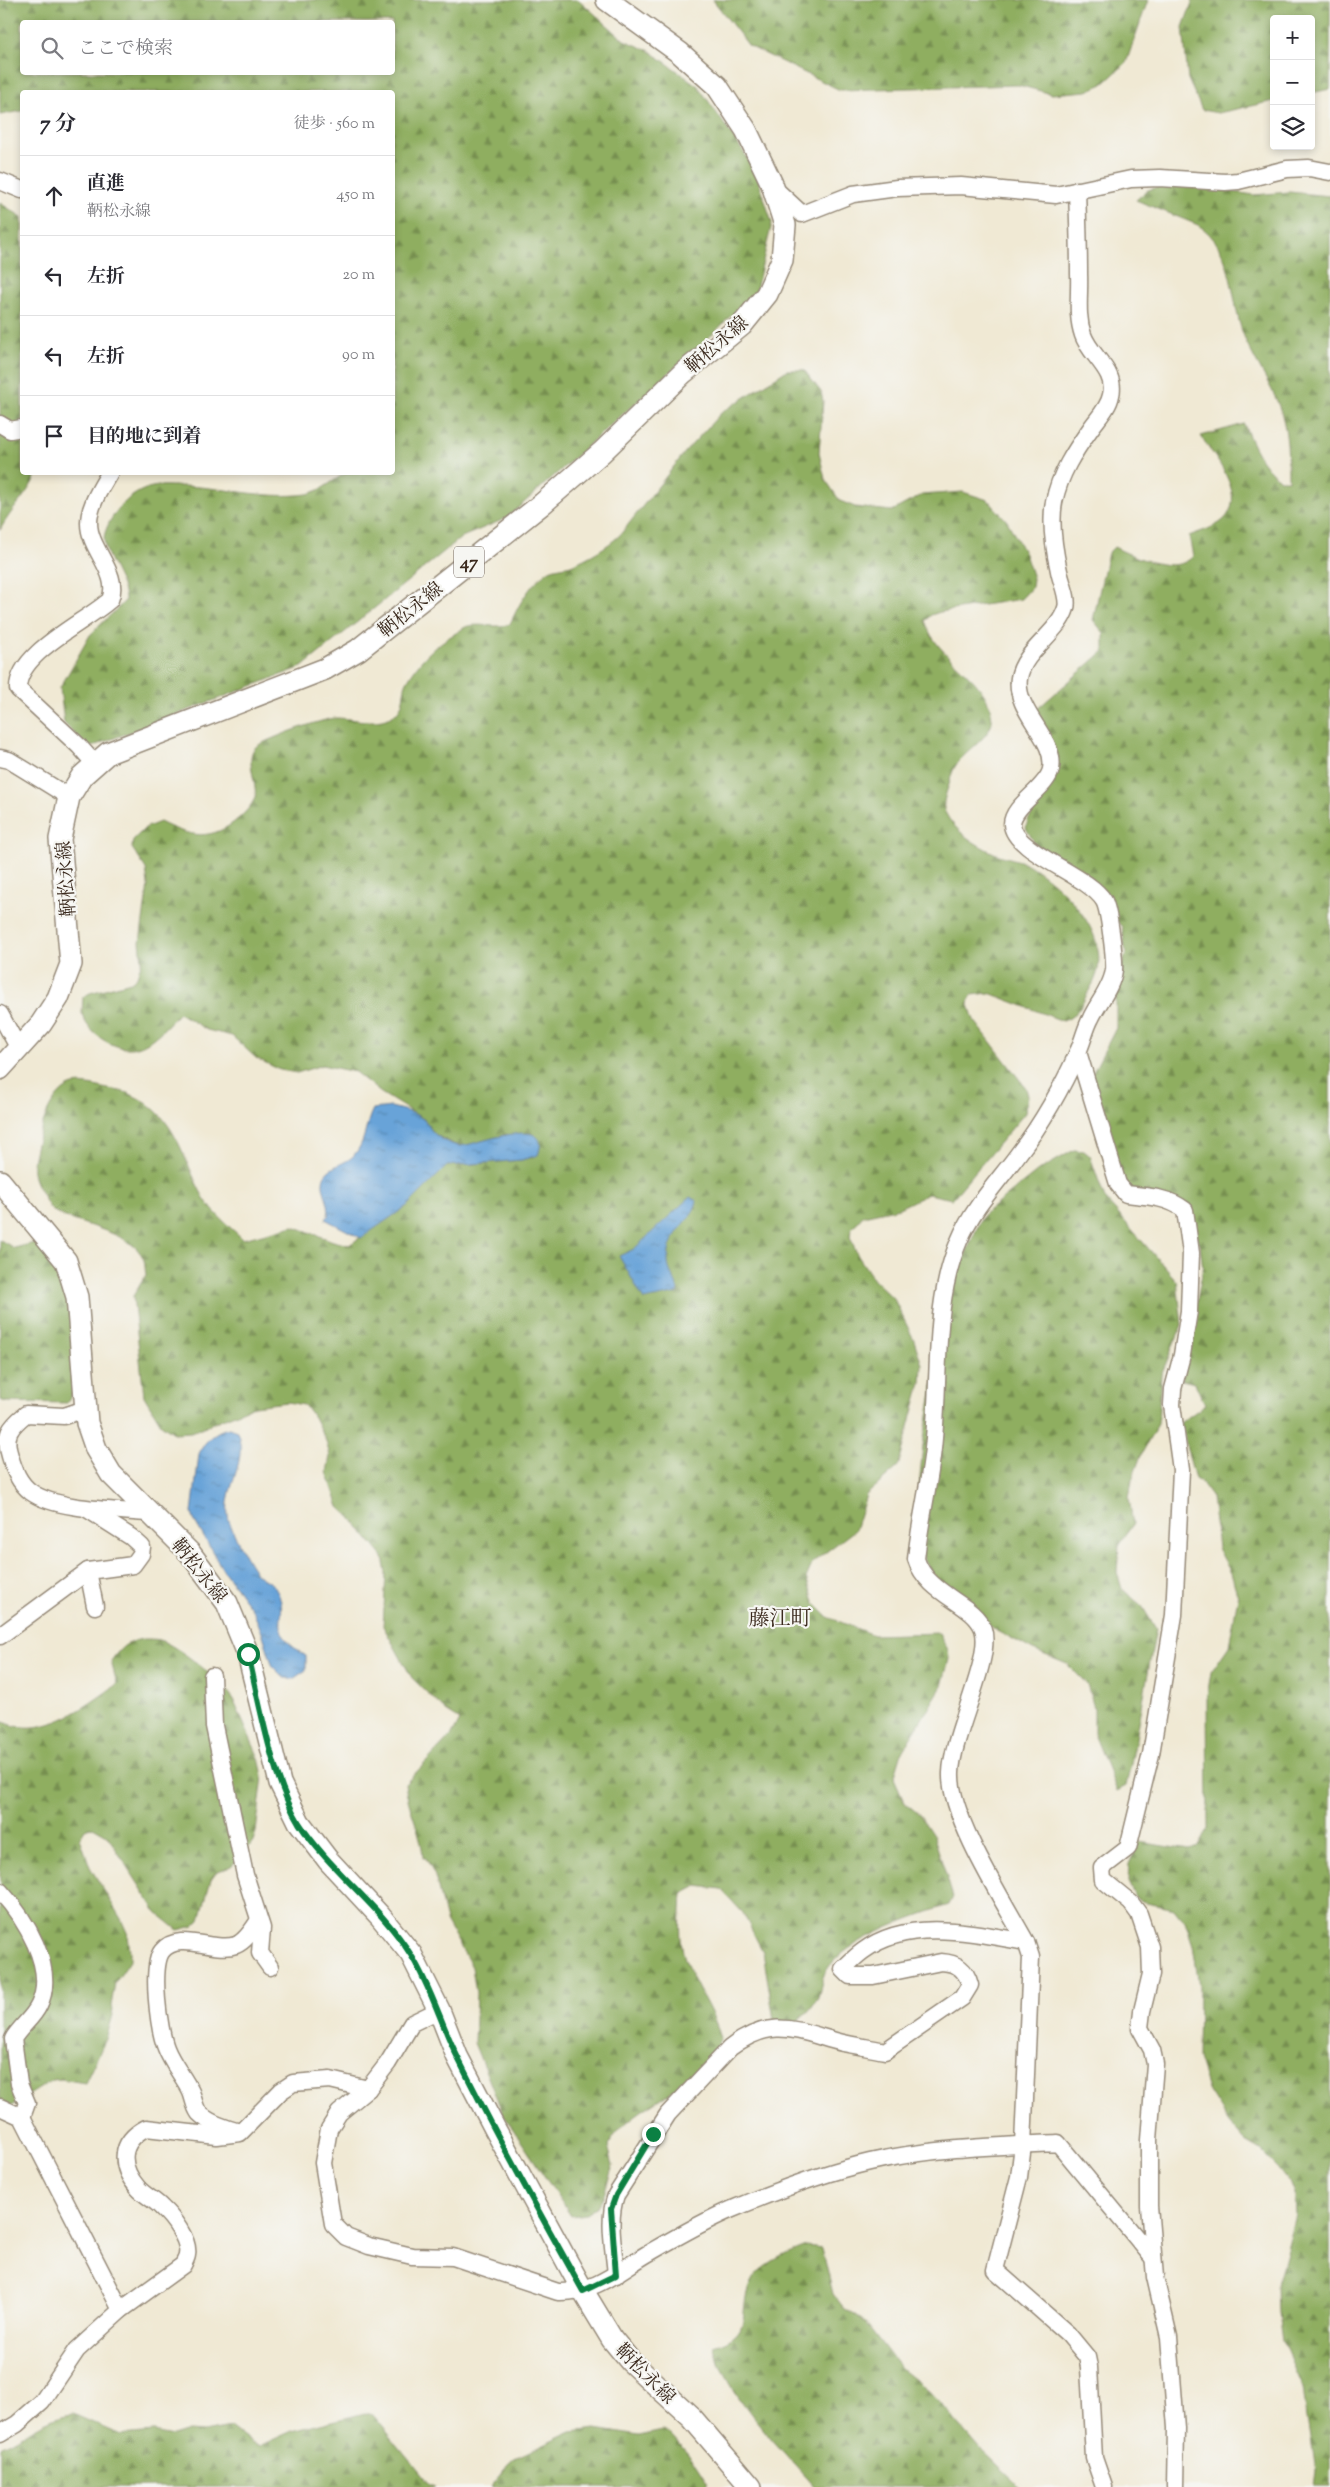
<!DOCTYPE html>
<html lang="ja">
<meta charset="utf-8">
<style>
:root{--surface:#fff;--page:#f2f2f3;--text:#2b2b33;--muted:#7c7c81;--line:#e1e1e2}
body{margin:0;font-family:"Sorts Mill Goudy","Noto Serif JP",serif;background:var(--page);color:var(--text)}
.controls{position:absolute;right:15px;top:15px;display:grid;overflow:hidden;border-radius:5px;box-shadow:0 2px 8px #0003}
.controls button{width:45px;height:45px;display:grid;place-items:center;padding:0;border:0;border-bottom:1px solid var(--line);background:var(--surface);color:var(--text);font:25px sans-serif}
.stop{position:absolute;width:15px;height:15px;margin:-11px;border:4px solid #0b8043;border-radius:50%;background:#fff}
.stop.end{background:#0b8043;border-color:#fff;box-shadow:0 1px 5px #0008}
.list{margin:0;padding:0;list-style:none}
h2{display:flex;justify-content:space-between;align-items:center;height:65px;margin:0;padding:0 20px;font-size:21px}
h2 small{font-size:16px;font-weight:400;color:var(--muted)}
.list li{display:grid;grid-template-columns:32px 1fr auto;gap:15px;align-items:center;box-sizing:border-box;height:80px;padding:0 20px;border-top:1px solid var(--line)}
.list b{display:block;font-size:19px;white-space:nowrap}
.list p{margin:0;font-size:16px;white-space:nowrap;color:var(--muted)}
.list em{font-size:16px;font-style:normal;color:var(--muted)}
.icon{flex:none;width:28px;height:28px;fill:none;stroke:currentColor;stroke-width:2;stroke-linecap:round;stroke-linejoin:round}
.map{position:relative;flex:none;width:1330px;height:2487px;overflow:hidden}
.search{position:absolute;background:var(--surface);box-shadow:0 2px 8px #0003;left:20px;top:20px;width:375px;height:55px;display:flex;align-items:center;gap:12px;box-sizing:border-box;padding:0 18px;border-radius:5px;color:var(--muted);font-size:19px}
.panel{position:absolute;background:var(--surface);box-shadow:0 2px 8px #0003;left:20px;top:90px;width:375px;height:385px;border-radius:5px}
.map>svg:first-child{display:block}
.forest{fill:url(#forest-firs);stroke:#656c40;fill-rule:evenodd}
.water{fill:url(#water-ripples);stroke:#51667b}
.lines{fill:none;stroke-linecap:round;stroke-linejoin:round}
.minor-casing{stroke:#968a79;stroke-width:19}
.major-casing{stroke:#968a79;stroke-width:24}
.minor{stroke:#fff;stroke-width:16}
.major{stroke:#fff;stroke-width:21}
.route{stroke:#0b8043;stroke-width:6}
.labels{text-anchor:middle;stroke-width:4.5;stroke-linejoin:round;paint-order:stroke}
.shield{fill:#f6f6f2;stroke:#73675e;stroke-width:1}
.shield-label{font-size:18px;font-weight:bold;fill:#3b2a1e}
.street-label{font-size:19px;fill:#3b2a1e;stroke:#f6f6f2}
.quarter-label{font-size:21px;fill:#3b2a1e;stroke:#f6f6f2}
</style>
<div class="map">
<svg width="1330" height="2487" viewBox="0 0 1330 2487">
<defs>
<pattern id="forest-firs" width="22" height="20" patternUnits="userSpaceOnUse" patternTransform="scale(1.25)"><rect width="22" height="20" fill="#8fae61"/><path d="M5 1l3.5 6h-7zM16 11l3.5 6h-7z" fill="#768e4f"/></pattern>
<pattern id="water-ripples" width="26" height="14" patternUnits="userSpaceOnUse" patternTransform="scale(1.25)"><rect width="26" height="14" fill="#67a3d8"/><path d="M2 4q2-2 4 0t4 0M15 11q2-2 4 0t4 0" fill="none" stroke="#5685af"/></pattern>
</defs>
<rect width="100%" height="100%" fill="#f6f6f2"/>
<filter id="ink" filterUnits="userSpaceOnUse"><feTurbulence type="fractalNoise" baseFrequency=".02" numOctaves="2"/><feDisplacementMap in="SourceGraphic" scale="10" xChannelSelector="R" yChannelSelector="G"/><feConvolveMatrix kernelMatrix="1 2 1 2 8 2 1 2 1" color-interpolation-filters="sRGB"/></filter>
<filter id="wash" filterUnits="userSpaceOnUse"><feTurbulence type="fractalNoise" baseFrequency=".0096" numOctaves="4" result="noise"/><feDisplacementMap in="SourceGraphic" scale="20" xChannelSelector="R" yChannelSelector="G"/><feGaussianBlur stdDeviation="1.12" result="paint"/><feColorMatrix in="noise" values="0 0 0 0 0 0 0 0 0 0 0 0 0 0 0 0 0 1.4 0 .05"/><feComposite in="paint" operator="in"/></filter>
<g filter="url(#wash)">
<rect width="100%" height="100%" fill="#f0e9d4"/>
<g class="forest">
<path d="M 0,0 L 579,0 L 624,40 L 650,51 L 698,86 L 755,169 L 772,223 L 756,290 L 718,329 L 507,518 L 462,537 L 302,667 L 88,748 L 64,723 L 60,688 L 90,635 L 125,601 C 126,580 99,552 105,533 C 111,513 130,492 152,487 C 160,485 170,486 178,486 C 221,486 264,500 307,494 C 323,491 333,479 347,473 C 356,469 382,473 392,472 L 392,92 L 22,92 L 22,111 L 0,115 ZM 22,22 L 392,22 L 392,72 L 22,72 Z"/>
<path d="M 713,0 L 1148,0 L 1126,63 L 1103,84 L 1087,91 L 1052,94 L 1018,85 L 840,90 L 749,46 Z"/>
<path d="M 1193,0 L 1330,0 L 1330,89 L 1311,93 L 1311,19 L 1274,19 L 1274,101 L 1218,113 L 1202,110 L 1188,79 L 1183,27 Z"/>
<path d="M 1172,183 L 1254,195 L 1289,192 L 1330,196 L 1330,2487 L 1313,2487 L 1315,2472 L 1303,2389 L 1282,2341 L 1278,2313 L 1277,2286 L 1296,2215 L 1295,2197 L 1289,2182 L 1279,2169 L 1260,2150 L 1246,2142 L 1229,2123 L 1209,2092 L 1198,2058 L 1199,1986 L 1193,1945 L 1185,1922 L 1175,1909 L 1142,1902 L 1135,1897 L 1128,1882 L 1129,1864 L 1139,1842 L 1190,1850 L 1197,1847 L 1208,1828 L 1207,1697 L 1211,1672 L 1229,1646 L 1238,1597 L 1231,1573 L 1218,1548 L 1212,1497 L 1202,1483 L 1195,1479 L 1180,1423 L 1205,1405 L 1195,1383 L 1182,1380 L 1203,1269 L 1200,1245 L 1190,1215 L 1143,1198 L 1123,1182 L 1089,1080 L 1116,1028 L 1116,985 L 1126,954 L 1122,927 L 1084,885 L 1038,849 L 1026,828 L 1028,820 L 1055,778 L 1036,710 L 1104,651 L 1104,633 L 1093,620 L 1108,553 L 1114,547 C 1134,557 1177,576 1193,556 L 1189,536 C 1201,531 1219,527 1227,516 C 1245,491 1214,457 1201,436 L 1244,424 C 1253,447 1261,464 1280,480 L 1288,480 C 1288,457 1288,434 1281,412 C 1272,383 1250,357 1241,328 C 1231,294 1232,246 1198,225 L 1136,200 L 1148,190 Z"/>
<path d="M 0,203 L 22,217 L 22,472 L 37,473 C 29,494 11,509 0,530 Z"/>
<path d="M 787,370 L 804,370 L 821,392 L 823,401 L 819,453 L 825,479 L 840,501 L 855,507 L 892,511 L 922,495 L 963,492 L 988,500 L 1007,521 L 1025,554 L 1033,578 L 1032,587 L 1021,599 L 940,612 L 931,615 L 925,621 C 928,627 929,633 933,638 C 950,665 990,683 992,719 C 993,736 964,752 956,765 C 951,772 950,783 947,790 C 945,797 942,806 945,812 C 954,831 976,845 994,853 C 1005,858 1019,859 1029,865 C 1066,888 1119,941 1091,987 C 1084,999 1078,1017 1063,1021 L 989,993 L 972,995 L 968,1002 L 974,1020 L 1026,1088 L 1028,1096 L 1025,1113 L 952,1199 L 928,1194 L 899,1208 L 863,1216 L 851,1229 L 850,1237 L 858,1256 L 874,1280 L 894,1299 L 914,1340 L 922,1365 L 921,1383 L 898,1467 L 866,1495 L 855,1530 L 813,1562 L 806,1578 L 815,1604 L 828,1617 L 873,1635 L 939,1633 L 948,1650 L 949,1659 L 942,1686 L 902,1752 L 894,1778 L 905,1803 L 919,1814 L 934,1837 L 953,1897 L 949,1905 C 914,1916 846,1939 826,1971 C 821,1979 821,1989 818,1997 C 810,2013 797,2022 783,2032 L 776,2027 L 774,2020 L 763,1952 L 743,1913 L 721,1889 L 697,1886 L 682,1894 C 681,1914 678,1939 685,1959 C 694,1987 714,2010 721,2039 C 709,2056 696,2072 680,2085 C 654,2106 625,2115 608,2146 L 613,2165 L 603,2198 L 599,2205 L 586,2214 L 571,2216 L 503,2114 L 474,2043 L 476,1993 L 472,1967 L 446,1921 L 435,1876 L 426,1858 L 423,1858 C 422,1832 408,1810 405,1784 L 452,1735 L 460,1720 L 446,1711 L 412,1678 L 383,1626 L 386,1573 L 383,1557 L 352,1519 L 339,1507 L 327,1472 L 330,1456 L 326,1441 L 314,1417 L 304,1405 L 287,1402 L 254,1406 L 191,1432 L 174,1433 L 161,1424 L 144,1396 L 133,1296 L 146,1275 C 145,1270 145,1264 144,1260 C 133,1230 77,1227 52,1210 C 48,1207 45,1199 42,1194 C 31,1176 31,1169 36,1148 C 40,1131 45,1112 55,1099 C 69,1081 79,1083 99,1087 C 109,1090 123,1090 132,1095 C 177,1115 182,1159 204,1198 C 214,1214 229,1226 243,1239 L 293,1226 L 333,1241 L 349,1245 L 407,1206 L 447,1166 L 522,1160 L 507,1134 L 465,1146 L 457,1146 L 434,1134 L 425,1120 L 381,1093 L 355,1072 L 322,1065 L 297,1073 L 280,1070 L 256,1058 L 232,1036 L 207,1030 L 179,1013 C 167,1025 153,1043 137,1047 C 116,1053 86,1033 82,1013 C 82,1008 83,1002 83,997 L 90,993 L 131,982 L 137,977 L 142,960 L 140,942 L 148,885 L 146,869 L 132,848 L 133,840 L 145,828 L 160,822 C 190,837 212,842 239,818 C 245,813 253,804 255,797 C 258,783 243,756 257,746 C 270,738 321,719 336,718 C 353,718 379,727 395,714 C 407,704 401,691 408,680 C 420,659 435,645 456,633 C 460,631 465,626 469,626 C 483,623 496,629 510,624 C 519,604 530,584 548,571 C 554,567 564,567 571,565 C 588,558 607,547 620,535 L 686,451 L 721,413 Z"/>
<path d="M 1074,1150 L 1084,1151 L 1090,1156 L 1105,1199 L 1177,1281 L 1182,1325 L 1161,1375 L 1158,1424 L 1141,1455 L 1132,1480 L 1129,1498 L 1133,1524 L 1119,1545 L 1117,1572 L 1122,1589 L 1142,1606 L 1156,1629 C 1146,1682 1138,1734 1126,1786 L 1117,1791 L 1094,1734 L 1094,1708 L 1087,1684 L 1067,1664 L 1033,1650 L 957,1608 L 944,1594 L 923,1557 L 916,1540 L 913,1515 L 918,1499 L 923,1445 L 950,1288 L 983,1215 L 1038,1171 Z"/>
<path d="M 0,1240 L 14,1248 L 39,1242 L 55,1268 L 70,1302 L 80,1381 L 67,1403 L 6,1402 L 0,1400 Z"/>
<path d="M 144,1639 C 149,1639 154,1639 159,1640 C 177,1645 223,1682 232,1697 L 259,1758 L 263,1776 L 256,1832 L 253,1841 L 243,1855 L 231,1866 L 216,1872 L 211,1879 L 200,1920 L 194,1926 L 178,1930 L 157,1913 L 107,1835 L 93,1827 L 85,1830 L 80,1838 L 90,1867 L 121,1919 L 128,1935 L 130,1952 L 130,1961 L 115,1983 L 111,2006 L 113,2015 L 106,2039 L 85,2083 L 61,2079 L 53,2080 L 3,2111 L 0,2109 L 0,1721 C 7,1723 15,1727 23,1727 C 56,1730 91,1703 117,1684 L 111,1661 C 121,1647 127,1641 144,1639 Z"/>
<path d="M 806,2246 L 822,2248 L 833,2294 L 844,2308 L 865,2322 L 901,2369 L 930,2392 L 980,2449 L 1020,2487 L 815,2487 C 778,2445 731,2401 713,2346 C 757,2334 736,2313 751,2282 C 760,2264 789,2252 806,2246 Z"/>
<path d="M 365,2413 L 373,2415 L 427,2481 L 435,2487 L 0,2487 L 0,2447 C 24,2437 45,2417 73,2414 L 121,2435 L 154,2432 L 172,2436 L 188,2431 L 204,2432 L 230,2427 L 251,2443 L 259,2446 L 292,2431 Z"/>
<path d="M 596,2429 L 639,2436 L 663,2431 L 671,2434 L 688,2453 L 707,2482 L 708,2487 L 490,2487 L 509,2464 L 517,2457 L 571,2432 Z"/>
</g>
<g class="water">
<path d="M 391,1107 C 403,1110 413,1112 423,1119 C 428,1123 430,1130 435,1134 C 440,1139 452,1145 459,1146 C 472,1147 555,1111 538,1155 L 522,1160 L 447,1166 L 407,1206 L 361,1238 L 325,1219 L 328,1216 C 331,1202 322,1193 323,1182 C 324,1166 346,1165 354,1155 C 366,1142 365,1124 373,1109 Z"/>
<path d="M 690,1197 L 697,1201 C 692,1223 669,1230 668,1260 C 667,1272 678,1281 678,1293 L 644,1300 L 619,1256 L 634,1249 Z"/>
<path d="M 229,1428 L 237,1431 C 249,1462 224,1486 228,1516 C 230,1528 249,1566 257,1574 C 263,1580 271,1581 275,1588 C 294,1616 261,1628 306,1656 L 306,1670 L 293,1679 L 284,1678 L 273,1667 L 263,1635 L 253,1611 L 223,1570 L 194,1520 L 192,1513 L 199,1454 C 204,1441 216,1430 229,1428 Z"/>
</g>
</g>
<g filter="url(#ink)">
<g class="lines">
<g class="minor-casing">
<g id="minor">
<path d="M 0,181 L 22,190"/>
<path d="M 774,188 L 802,214 L 853,194 L 897,188 L 961,186 L 1056,195 L 1131,179 L 1160,178 L 1225,182 L 1238,181 L 1287,169 L 1309,168 L 1330,172"/>
<path d="M 1077,190 C 1078,218 1079,246 1079,274 C 1080,294 1076,315 1083,335 C 1090,356 1117,371 1111,395 C 1109,407 1098,418 1091,428 C 1074,452 1060,473 1054,502 C 1050,524 1054,549 1059,571 C 1061,582 1069,598 1066,608 C 1059,633 1023,651 1019,678 C 1014,712 1057,739 1051,769 C 1048,788 1012,805 1012,824 C 1013,852 1089,875 1104,901 C 1109,910 1115,958 1114,970 C 1112,987 1098,1003 1091,1018 C 1085,1029 1083,1042 1077,1054 C 1063,1086 1041,1125 1019,1153 C 998,1182 973,1207 959,1241 C 933,1302 940,1373 934,1438 C 931,1479 920,1519 916,1559 C 927,1595 974,1603 983,1629 C 993,1658 952,1734 951,1773 C 949,1816 1004,1902 1026,1942 L 1031,1957 L 1023,2145 L 1019,2177 L 995,2270 L 1068,2334 L 1087,2357 L 1089,2367 L 1094,2458 L 1104,2487"/>
<path d="M 0,424 L 10,430 L 22,428"/>
<path d="M 0,758 L 9,760 L 69,797"/>
<path d="M 95,764 L 79,746 L 18,689 C 17,653 84,623 110,600 C 121,573 89,550 89,523 C 89,505 101,488 110,472"/>
<path d="M 0,1014 L 18,1047"/>
<path d="M 1078,1052 L 1118,1184 L 1126,1194 C 1147,1196 1168,1197 1185,1210 L 1191,1253 L 1189,1311 L 1182,1355 L 1173,1389 L 1172,1405 L 1181,1470 L 1174,1615 L 1151,1754 L 1128,1848 L 1102,1868 L 1103,1880 L 1131,1903 L 1139,1914 L 1150,1947 L 1151,1974 L 1142,2011 L 1140,2028 L 1152,2050 L 1155,2064 L 1149,2140 L 1149,2206 L 1155,2277 L 1169,2337 L 1176,2428 L 1175,2487"/>
<path d="M 87,1423 L 79,1411 L 64,1416 L 26,1414 C 10,1427 3,1435 10,1456 C 14,1470 19,1483 31,1492 C 56,1510 117,1510 148,1513"/>
<path d="M 88,1571 L 95,1606"/>
<path d="M 0,1636 L 88,1571 L 133,1565 L 141,1554 L 142,1547 L 131,1537 L 87,1509"/>
<path d="M 212,1676 L 214,1726 L 245,1875 L 262,1928 L 260,1953 L 270,1967"/>
<path d="M 0,1891 C 24,1917 57,1968 39,2005 C 33,2018 20,2027 13,2039 L 19,2084 L 27,2103 L 22,2117"/>
<path d="M 439,2010 L 412,2023 L 388,2063 L 368,2089 L 339,2113 L 329,2129 L 323,2163 L 333,2224 L 346,2237 L 369,2246 L 412,2256 L 453,2257 L 558,2292 C 595,2293 617,2272 647,2254 C 673,2239 702,2222 730,2210 C 775,2191 823,2173 870,2162 C 930,2148 997,2146 1058,2143 L 1153,2258"/>
<path d="M 0,2107 L 22,2117 L 121,2310"/>
<path d="M 236,2131 C 223,2127 209,2123 199,2113 C 194,2106 194,2099 191,2092 C 184,2077 172,2064 166,2048 C 159,2031 150,1966 162,1951 C 179,1930 214,1953 236,1945 C 246,1941 253,1929 259,1920"/>
<path d="M 616,2275 C 614,2248 607,2221 616,2195 L 668,2114 L 730,2048 C 773,2015 797,2031 843,2043 C 857,2046 871,2048 885,2051 L 962,1998 L 970,1985 C 966,1969 957,1963 941,1962 L 873,1976 L 850,1976 L 843,1969 C 849,1963 856,1956 863,1951 C 909,1917 974,1933 1026,1942"/>
<path d="M 0,2434 L 17,2424 L 42,2402 L 77,2350 L 121,2310 L 183,2265 C 184,2262 187,2258 187,2255 C 190,2240 172,2217 162,2208 C 155,2200 145,2196 138,2188 C 119,2166 119,2142 146,2128 L 217,2136 L 240,2133 L 281,2091 L 293,2083 L 330,2080 L 368,2089"/>
</g>
</g>
<g class="major-casing">
<g id="major">
<path d="M 0,1069 L 41,1024 L 58,998 L 71,964 L 60,839 L 69,797 L 82,776 L 108,753 L 325,669 L 358,650 L 542,504 L 602,452 L 683,373 L 742,325 L 767,294 L 782,260 L 785,225 L 772,184 L 746,130 L 717,86 L 680,53 L 607,0"/>
<path d="M 0,1181 L 66,1261 L 77,1297 L 87,1423 L 96,1449 L 111,1474 L 190,1553 L 227,1603 L 248,1654 L 280,1783 L 299,1822 L 328,1860 L 380,1916 L 411,1954 L 439,2010 L 457,2056 L 495,2129 L 583,2291 L 612,2339 L 631,2362 L 692,2418 L 751,2487"/>
</g>
</g>
<use href="#minor" class="minor"/>
<use href="#major" class="major"/>
</g>
</g>
<g class="lines" filter="url(#ink)">
<path class="route" d="M 248,1654 C 260,1705 272,1779 299,1823 C 330,1871 382,1907 411,1955 C 431,1987 441,2024 458,2058 C 497,2137 540,2214 583,2291 L 616,2275 L 611,2209 L 616,2195 L 653,2134"/>
</g>
<g class="labels">
<rect class="shield" x="454" y="546.5" width="30" height="31" rx="4"/>
<g class="shield-label">
<text x="469" y="568">47</text>
</g>
<g class="street-label">
<text transform="translate(716 344) rotate(-41)" y="7">鞆松永線</text>
<text transform="translate(410 609) rotate(-39)" y="7">鞆松永線</text>
<text transform="translate(65 879) rotate(-94)" y="7">鞆松永線</text>
<text transform="translate(200 1570) rotate(51)" y="7">鞆松永線</text>
<text transform="translate(646 2373) rotate(45)" y="7">鞆松永線</text>
</g>
<g class="quarter-label">
<text x="780" y="1625">藤江町</text>
</g>
</g>
</svg>
<div class="controls">
<button>+</button>
<button>−</button>
<button><svg class="icon" aria-label="layers" viewBox="0 0 24 24"><path d="M12 4l9 5-9 5-9-5zM3 14l9 5 9-5"/></svg></button>
</div>
<div class="stop" style="left:248px;top:1654px"></div>
<div class="stop end" style="left:653px;top:2134px"></div>
<div class="search"><svg class="icon" aria-label="search" viewBox="0 0 24 24"><circle cx="10" cy="10" r="6"/><path d="M15 15l6 6"/></svg>ここで検索</div>
<section class="panel">
<h2>7 分<small>徒歩 · 560 m</small></h2>
<ul class="list">
<li><svg class="icon" aria-label="ahead" viewBox="0 0 24 24"><path d="M12 20V5M6 11l6-6 6 6"/></svg><div><b>直進</b><p>鞆松永線</p></div><em>450 m</em></li>
<li><svg class="icon" aria-label="left" viewBox="0 0 24 24"><path d="M17 20v-9H6M10 6l-5 5 5 5"/></svg><div><b>左折</b></div><em>20 m</em></li>
<li><svg class="icon" aria-label="left" viewBox="0 0 24 24"><path d="M17 20v-9H6M10 6l-5 5 5 5"/></svg><div><b>左折</b></div><em>90 m</em></li>
<li><svg class="icon" aria-label="arrive" viewBox="0 0 24 24"><path d="M6 21V4h12l-3 4 3 4H6"/></svg><div><b>目的地に到着</b></div></li>
</ul>
</section>
</div>
